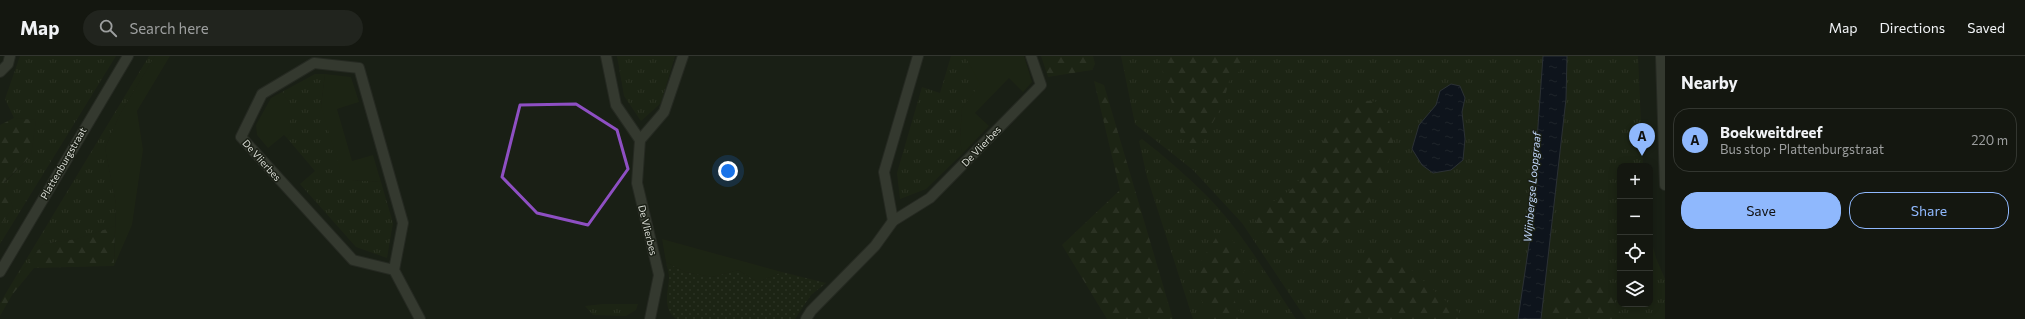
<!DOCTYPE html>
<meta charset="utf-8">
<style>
:root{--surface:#141710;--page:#21241e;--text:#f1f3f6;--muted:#9d9f9f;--line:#333630;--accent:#8fb8fd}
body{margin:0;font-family:Commissioner,sans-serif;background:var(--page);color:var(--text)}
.controls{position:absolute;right:12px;bottom:12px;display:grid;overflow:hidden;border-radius:8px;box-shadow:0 2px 10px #0003}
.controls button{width:36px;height:36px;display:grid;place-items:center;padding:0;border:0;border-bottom:1px solid var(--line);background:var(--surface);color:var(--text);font:20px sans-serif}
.you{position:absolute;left:728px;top:115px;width:14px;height:14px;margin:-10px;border:3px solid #fff;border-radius:50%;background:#1a73e8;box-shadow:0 0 0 6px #1a73e833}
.badge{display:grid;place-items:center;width:26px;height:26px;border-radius:50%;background:var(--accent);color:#111;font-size:13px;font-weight:700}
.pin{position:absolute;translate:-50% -33px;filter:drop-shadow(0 1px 2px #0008)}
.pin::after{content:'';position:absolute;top:21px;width:14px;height:12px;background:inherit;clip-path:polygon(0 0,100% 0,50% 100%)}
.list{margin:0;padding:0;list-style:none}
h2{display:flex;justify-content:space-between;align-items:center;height:52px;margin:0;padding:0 16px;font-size:17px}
h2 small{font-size:13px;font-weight:400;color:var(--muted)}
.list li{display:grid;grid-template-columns:26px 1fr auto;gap:12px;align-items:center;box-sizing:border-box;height:64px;margin:0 8px 8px;padding:0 8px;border:1px solid var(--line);border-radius:16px}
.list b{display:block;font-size:15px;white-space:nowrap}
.list p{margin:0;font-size:13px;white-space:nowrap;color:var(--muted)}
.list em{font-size:13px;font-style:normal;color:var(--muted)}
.actions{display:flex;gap:8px;padding:12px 16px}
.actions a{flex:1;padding:9px 0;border:1px solid var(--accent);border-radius:16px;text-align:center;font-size:14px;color:var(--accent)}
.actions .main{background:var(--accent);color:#111}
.icon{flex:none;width:22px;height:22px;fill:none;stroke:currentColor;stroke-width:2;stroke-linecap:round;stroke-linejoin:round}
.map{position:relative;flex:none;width:1665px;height:263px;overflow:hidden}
header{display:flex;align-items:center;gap:24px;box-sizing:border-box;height:56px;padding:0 20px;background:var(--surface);border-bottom:1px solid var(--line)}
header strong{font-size:19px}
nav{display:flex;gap:22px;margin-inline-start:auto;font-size:14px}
.search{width:280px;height:36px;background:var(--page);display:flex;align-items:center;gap:10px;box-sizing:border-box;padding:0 14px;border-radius:22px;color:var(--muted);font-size:15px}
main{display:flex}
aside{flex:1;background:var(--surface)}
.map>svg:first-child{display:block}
.grass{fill:url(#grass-tufts)}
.forest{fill:url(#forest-firs)}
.park{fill:url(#park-dots)}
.garden{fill:#212b12}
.water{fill:url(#water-ripples);stroke:#414759}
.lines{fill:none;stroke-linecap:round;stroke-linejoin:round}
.minor-casing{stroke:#343731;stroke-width:12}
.tertiary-casing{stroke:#343731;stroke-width:12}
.minor{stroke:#555a4e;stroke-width:10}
.tertiary{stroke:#555a4e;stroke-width:10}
.marked{fill:none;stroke:#8e4fc3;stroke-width:3;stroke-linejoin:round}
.labels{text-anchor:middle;stroke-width:3;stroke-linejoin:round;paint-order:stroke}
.street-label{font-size:10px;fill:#d8dbd4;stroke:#1a1f15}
.water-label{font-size:11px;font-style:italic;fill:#bfd5f9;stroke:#1a1f15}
</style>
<header>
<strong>Map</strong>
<div class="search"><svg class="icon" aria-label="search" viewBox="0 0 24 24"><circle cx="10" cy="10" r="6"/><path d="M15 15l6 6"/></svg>Search here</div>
<nav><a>Map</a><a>Directions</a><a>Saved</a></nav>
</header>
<main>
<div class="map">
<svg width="1665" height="263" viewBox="0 0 1665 263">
<defs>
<pattern id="grass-tufts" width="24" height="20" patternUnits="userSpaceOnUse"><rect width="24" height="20" fill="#212b12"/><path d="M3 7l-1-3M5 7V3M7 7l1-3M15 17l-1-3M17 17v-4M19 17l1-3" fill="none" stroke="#404934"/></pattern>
<pattern id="forest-firs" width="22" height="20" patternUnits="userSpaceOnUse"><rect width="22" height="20" fill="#212b12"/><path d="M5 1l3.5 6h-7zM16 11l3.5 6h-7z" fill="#404934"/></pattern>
<pattern id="park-dots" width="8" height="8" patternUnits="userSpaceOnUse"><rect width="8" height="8" fill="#212b12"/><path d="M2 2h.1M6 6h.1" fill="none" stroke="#404934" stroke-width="1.8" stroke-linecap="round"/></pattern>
<pattern id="water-ripples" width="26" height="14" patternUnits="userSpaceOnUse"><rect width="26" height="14" fill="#000824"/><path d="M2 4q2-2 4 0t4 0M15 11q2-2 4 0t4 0" fill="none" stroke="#242b43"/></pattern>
</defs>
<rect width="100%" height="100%" fill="#1a1f15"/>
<g class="grass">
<path d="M 20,0 L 116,0 L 0,188 L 0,170 L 13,151 L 4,127 L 31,100 L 36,64 L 14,62 L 5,43 Z"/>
<path d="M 149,0 L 155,0 L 120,58 L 105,92 L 116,148 L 115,170 L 77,183 L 43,188 L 9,232 Z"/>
<path d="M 617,0 L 675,0 L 661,47 L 641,65 L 624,40 Z"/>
<path d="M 951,0 L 965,0 L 981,28 L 962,52 L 960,83 L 962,98 L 926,133 L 900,143 L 897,117 L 922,31 L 940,37 Z"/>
<path d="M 1121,0 L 1543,0 L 1530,182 L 1518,263 L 1466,263 L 1362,208 L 1337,263 L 1306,263 L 1242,167 L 1193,114 L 1135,68 Z"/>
<path d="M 1567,0 L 1638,0 L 1643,110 L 1620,110 L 1620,248 L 1650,248 L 1650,179 L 1656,202 L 1665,223 L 1665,263 L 1624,263 L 1604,226 L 1552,248 L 1546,263 L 1541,263 L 1566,43 Z"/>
<path d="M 315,18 L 325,18 L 321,50 L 352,124 L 381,126 L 393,167 L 387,202 L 356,191 L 300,128 L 315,115 L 287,82 L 290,78 L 290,48 L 282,36 Z"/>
<path d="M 1142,83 C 1164,100 1186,119 1206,139 C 1242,175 1268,221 1296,263 L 1193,263 L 1147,121 L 1139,85 Z"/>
<path d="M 603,248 L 638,248 L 636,254 L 626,260 L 593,259 L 585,250 Z"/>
</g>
<g class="forest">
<path d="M 1041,0 L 1093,0 L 1095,8 L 1092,14 L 1048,21 Z"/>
<path d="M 1158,0 L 1261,0 L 1250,5 L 1229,25 L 1223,48 L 1200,90 L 1189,90 L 1181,78 Z"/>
<path d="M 1094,25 L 1104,29 L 1173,263 L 1107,263 L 1062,189 L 1120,134 Z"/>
<path d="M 1361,44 L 1378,46 L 1388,58 L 1394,91 L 1379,132 L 1352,171 L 1318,189 L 1289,195 L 1266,182 L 1256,167 L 1259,155 L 1292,133 L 1313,107 L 1330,71 L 1346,50 Z"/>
<path d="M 14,62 L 36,64 L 31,100 L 4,126 L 13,151 L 0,170 L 0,69 Z"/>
<path d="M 115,170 L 114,210 L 34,212 L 12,239 L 0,260 L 0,247 L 9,232 L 43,188 L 77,183 Z"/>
<path d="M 1226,177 L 1241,194 L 1245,213 L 1234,243 L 1238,254 L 1249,263 L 1214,263 L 1199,241 L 1198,210 L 1216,182 Z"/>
<path d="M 1373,197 L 1398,202 L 1466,263 L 1337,263 L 1362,208 Z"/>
<path d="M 1572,221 L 1604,226 L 1624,263 L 1546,263 L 1552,248 Z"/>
</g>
<path class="park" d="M 666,206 L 685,216 L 712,221 L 738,214 L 758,226 L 782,216 L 826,227 L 811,239 L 795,263 L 677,263 C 662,254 668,236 669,222 C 669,216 667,211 666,206 Z"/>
<g class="garden">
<path d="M 155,0 L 170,0 L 137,55 L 143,94 L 132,169 L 114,210 L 116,148 L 105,92 L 120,58 Z"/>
<path d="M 965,0 L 1024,0 L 1032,26 L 1023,36 L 1009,22 L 975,57 L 989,70 L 962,98 L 960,83 L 962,52 L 980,28 Z"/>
<path d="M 325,18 L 351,21 L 359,46 L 337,53 L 352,105 L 373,99 L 381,126 L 352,124 L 340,113 L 321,50 Z"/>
<path d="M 282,36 L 290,48 L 290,78 L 287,82 L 284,79 L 268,92 L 257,79 L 256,69 L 271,42 Z"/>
<path d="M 662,183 L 782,216 L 758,226 L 738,214 L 712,221 L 685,216 L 666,206 Z"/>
</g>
<g class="water">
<path d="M 1543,0 L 1567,0 L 1566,43 L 1541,263 L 1518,263 L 1530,182 Z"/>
<path d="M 1451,28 L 1460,30 L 1465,42 L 1462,56 L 1465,83 L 1463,104 L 1451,114 L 1433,117 L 1422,109 L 1412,93 L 1419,69 L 1436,49 L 1440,35 Z"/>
</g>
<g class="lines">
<g class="minor-casing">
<g id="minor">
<path d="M 606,0 L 616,49 L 640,84"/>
<path d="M 918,0 L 884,116 L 893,165 L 930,142 L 1041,29 L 1031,0"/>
<path d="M 0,16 L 8,8 L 10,0"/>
<path d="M 394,214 L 353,204 L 241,81 L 262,38 L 314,7 L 359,12 L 403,167 L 394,214 L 420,263"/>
<path d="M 650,263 L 659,219 L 637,127 L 640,84 L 664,56 L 683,0"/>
<path d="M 806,263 L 811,255 L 875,190 L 893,165"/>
</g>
</g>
<g class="tertiary-casing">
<g id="tertiary">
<path d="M 1661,0 L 1665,129"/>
<path d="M 0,216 L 128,0"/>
</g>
</g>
<use href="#minor" class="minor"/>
<use href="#tertiary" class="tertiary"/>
</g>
<path d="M0 0H1665V263H0ZM 576,48 L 617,74 L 628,113 L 588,169 L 537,157 L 502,121 L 520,49 Z" fill="#1a1f15" fill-opacity=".55" fill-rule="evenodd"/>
<path class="marked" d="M 576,48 L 617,74 L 628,113 L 588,169 L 537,157 L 502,121 L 520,49 Z"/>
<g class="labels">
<g class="street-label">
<text transform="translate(981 90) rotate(-46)" y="4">De Vlierbes</text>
<text transform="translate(262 104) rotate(48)" y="4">De Vlierbes</text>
<text transform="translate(63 107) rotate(-60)" y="4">Plattenburgstraat</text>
<text transform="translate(648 174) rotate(76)" y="4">De Vlierbes</text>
</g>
<g class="water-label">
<text transform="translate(1532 131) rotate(-85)" y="4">Wijnbergse Loopgraaf</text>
</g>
</g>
</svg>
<div class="controls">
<button>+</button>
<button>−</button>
<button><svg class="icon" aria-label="locate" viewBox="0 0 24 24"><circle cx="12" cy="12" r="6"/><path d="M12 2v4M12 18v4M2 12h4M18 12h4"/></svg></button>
<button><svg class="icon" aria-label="layers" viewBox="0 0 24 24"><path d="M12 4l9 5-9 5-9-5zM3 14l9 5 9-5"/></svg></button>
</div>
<div class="you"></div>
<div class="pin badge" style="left:1642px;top:100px">A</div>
</div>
<aside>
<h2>Nearby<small></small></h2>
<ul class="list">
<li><span class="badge">A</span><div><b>Boekweitdreef</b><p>Bus stop · Plattenburgstraat</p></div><em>220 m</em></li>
</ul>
<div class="actions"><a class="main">Save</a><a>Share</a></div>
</aside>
</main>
